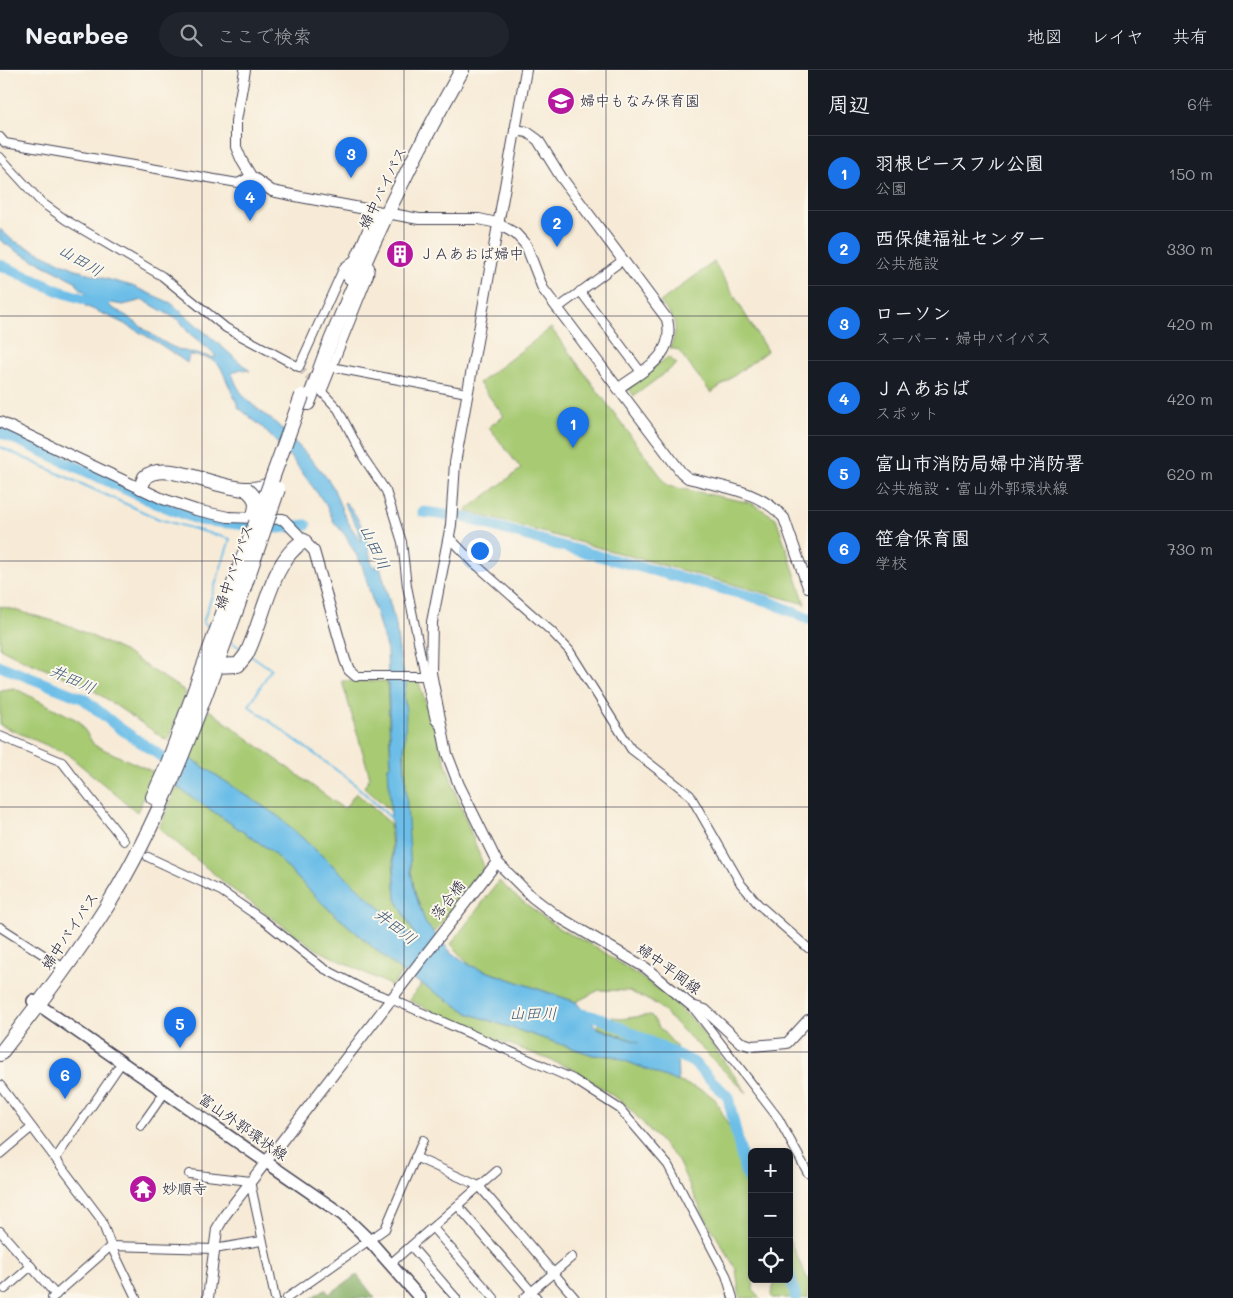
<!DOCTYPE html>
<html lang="ja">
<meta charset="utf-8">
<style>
:root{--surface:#171b24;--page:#20242c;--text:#f1f3f6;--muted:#9ea1a6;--line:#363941;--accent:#1a73e8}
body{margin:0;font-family:Mali,"Klee One",sans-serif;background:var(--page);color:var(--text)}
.controls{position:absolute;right:15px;bottom:15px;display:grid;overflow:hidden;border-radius:8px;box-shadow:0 2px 8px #0003}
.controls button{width:45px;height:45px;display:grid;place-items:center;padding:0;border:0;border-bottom:1px solid var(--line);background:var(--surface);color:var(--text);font:25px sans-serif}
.you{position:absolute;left:479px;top:480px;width:18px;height:18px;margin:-12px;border:4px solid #fff;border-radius:50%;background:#1a73e8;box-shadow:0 0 0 8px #1a73e833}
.badge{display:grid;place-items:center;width:32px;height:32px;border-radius:50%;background:var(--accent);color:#fff;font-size:16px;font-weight:700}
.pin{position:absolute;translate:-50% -41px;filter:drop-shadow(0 1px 2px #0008)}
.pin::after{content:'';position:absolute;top:26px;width:18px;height:15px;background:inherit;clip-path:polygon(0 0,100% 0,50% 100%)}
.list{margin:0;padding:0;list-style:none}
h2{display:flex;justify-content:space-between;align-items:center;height:65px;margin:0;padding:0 20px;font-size:21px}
h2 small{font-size:16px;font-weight:400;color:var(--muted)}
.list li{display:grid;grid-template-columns:32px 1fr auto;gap:15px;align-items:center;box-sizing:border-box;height:75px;padding:0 20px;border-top:1px solid var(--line)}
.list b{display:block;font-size:19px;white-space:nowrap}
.list p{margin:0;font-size:16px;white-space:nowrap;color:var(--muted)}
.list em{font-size:16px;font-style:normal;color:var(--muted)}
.icon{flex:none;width:28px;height:28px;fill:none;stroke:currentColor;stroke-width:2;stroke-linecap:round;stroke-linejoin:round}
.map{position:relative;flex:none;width:808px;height:1228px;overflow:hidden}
header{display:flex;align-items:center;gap:30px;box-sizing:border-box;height:70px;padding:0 25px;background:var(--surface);border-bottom:1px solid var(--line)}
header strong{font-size:24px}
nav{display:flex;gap:28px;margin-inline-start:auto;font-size:18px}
.search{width:350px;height:45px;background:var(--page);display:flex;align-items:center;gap:12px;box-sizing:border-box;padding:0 18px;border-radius:28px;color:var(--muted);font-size:19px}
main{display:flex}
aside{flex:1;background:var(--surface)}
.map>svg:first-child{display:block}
.green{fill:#a7ca73;stroke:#647657}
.forest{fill:#85ae65;stroke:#546850}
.water{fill:#6cbee8;stroke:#477092;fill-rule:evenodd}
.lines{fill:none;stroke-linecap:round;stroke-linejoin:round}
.stream{stroke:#6cbee8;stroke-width:2}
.river{stroke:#6cbee8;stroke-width:11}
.street-tunnel{stroke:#ccc3b8;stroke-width:8;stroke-dasharray:8 4;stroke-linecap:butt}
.street-casing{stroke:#424052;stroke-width:10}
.secondary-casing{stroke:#424052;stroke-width:12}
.primary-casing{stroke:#424052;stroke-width:14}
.highway-casing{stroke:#424052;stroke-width:16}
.street{stroke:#fff;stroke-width:8}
.secondary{stroke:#fff;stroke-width:10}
.primary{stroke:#fff;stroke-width:11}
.highway{stroke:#fff;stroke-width:14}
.highway-bridge-casing{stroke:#424052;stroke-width:16;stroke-linecap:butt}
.highway-bridge{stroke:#fff;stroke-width:14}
.grid{fill:none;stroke:#22223b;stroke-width:1;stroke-opacity:0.55}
.labels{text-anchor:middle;stroke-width:4;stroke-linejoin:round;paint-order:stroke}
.poi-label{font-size:15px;fill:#22223b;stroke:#fbf7ec;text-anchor:start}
.street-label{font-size:15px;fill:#22223b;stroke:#fbf7ec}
.water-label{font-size:16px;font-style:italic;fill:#3c5978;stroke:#fbf7ec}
</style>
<header>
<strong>Nearbee</strong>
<div class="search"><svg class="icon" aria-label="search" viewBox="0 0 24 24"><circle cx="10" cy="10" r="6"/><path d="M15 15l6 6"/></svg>ここで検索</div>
<nav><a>地図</a><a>レイヤ</a><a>共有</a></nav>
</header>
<main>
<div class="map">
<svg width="808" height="1228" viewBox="0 0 808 1228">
<rect width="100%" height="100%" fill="#fbf7ec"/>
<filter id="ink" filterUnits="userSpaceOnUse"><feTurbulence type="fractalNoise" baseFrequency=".02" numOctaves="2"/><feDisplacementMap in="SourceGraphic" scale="10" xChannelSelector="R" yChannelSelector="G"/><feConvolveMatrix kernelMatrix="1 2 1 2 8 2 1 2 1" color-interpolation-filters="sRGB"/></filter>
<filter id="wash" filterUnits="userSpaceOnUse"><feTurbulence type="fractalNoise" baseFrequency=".0096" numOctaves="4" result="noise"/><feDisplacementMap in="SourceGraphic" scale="20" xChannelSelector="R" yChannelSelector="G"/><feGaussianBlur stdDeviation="1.12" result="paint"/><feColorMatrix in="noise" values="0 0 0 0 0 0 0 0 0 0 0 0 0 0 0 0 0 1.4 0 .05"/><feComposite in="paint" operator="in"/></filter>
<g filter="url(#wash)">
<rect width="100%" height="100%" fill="#f7ebd7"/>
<g class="green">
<path d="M 714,192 L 767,281 L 711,323 L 678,280 L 670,278 C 680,254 675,251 660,232 Z"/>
<path d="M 551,258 L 668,416 L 751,433 L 776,448 L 805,534 L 465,441 L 521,399 L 489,357 L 504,346 L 479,313 Z"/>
<path d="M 668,287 L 677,294 L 634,326 L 628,317 Z"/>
<path d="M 0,536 L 68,555 L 123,581 L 186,622 L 168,671 L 87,616 L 23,590 L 0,578 Z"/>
<path d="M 418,610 L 455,721 L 484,797 L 434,863 L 426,854 L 415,823 L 411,802 L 405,715 L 404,618 L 407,611 Z"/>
<path d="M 342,611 L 387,611 L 391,695 L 388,697 L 392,742 L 364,717 L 370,707 Z"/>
<path d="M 14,618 L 79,651 L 94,675 L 156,703 L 137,742 L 67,684 L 0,655 L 0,620 Z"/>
<path d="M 209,640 L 344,739 L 356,723 L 390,753 L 396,829 L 420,875 L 279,747 L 190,688 Z"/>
<path d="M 177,717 L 270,780 L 323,834 L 402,902 L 392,916 L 316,879 L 232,819 L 159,758 Z"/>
<path d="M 499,811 L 514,825 L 560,859 L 598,878 L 662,922 L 695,952 L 747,1023 L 656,934 L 629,921 L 599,920 L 576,932 L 471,896 L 451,874 Z"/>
<path d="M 422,914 L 470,944 L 593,985 L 613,986 L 706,1022 L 715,1029 L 752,1100 L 752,1209 L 754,1209 L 753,1220 L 760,1228 L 740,1228 L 736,1199 L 704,1146 L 677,1089 L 624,1033 L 573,999 L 465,957 L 409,930 Z"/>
<path d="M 651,945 L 658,956 L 676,976 L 677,981 L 637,972 L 597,957 L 598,955 L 613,947 L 620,949 Z"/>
<path d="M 789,1169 L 808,1210 L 808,1228 L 772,1228 L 771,1224 L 776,1209 L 789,1209 Z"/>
</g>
<path class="forest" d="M 357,1205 L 375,1228 L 312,1228 L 325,1219 L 329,1224 Z"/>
<path class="water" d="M 0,159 L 12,170 L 55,190 L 85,203 L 132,216 L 171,233 L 250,301 L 241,299 L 232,303 C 240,331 259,338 279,356 C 295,372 312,389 326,407 C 336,419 335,425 341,437 C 345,448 355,465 363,473 L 357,457 L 344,433 L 345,432 C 354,440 365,460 368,473 C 370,482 369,490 375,499 L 377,495 L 380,496 L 396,556 L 401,595 L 407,611 L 404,626 L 406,642 L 404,685 L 411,802 L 415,823 L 426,854 L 450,881 L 471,896 L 576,932 L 597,958 L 637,972 L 677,981 L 678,1012 L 613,986 L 593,985 L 470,944 L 402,902 L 323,834 L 270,780 L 177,717 L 190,688 L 279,747 L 419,873 L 396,829 L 388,697 L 391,695 L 387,581 L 362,495 L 345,465 L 334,452 L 326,435 L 293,390 L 262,357 L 239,338 L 221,298 L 216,292 L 208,288 L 191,285 L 189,286 L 187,293 C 155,269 122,251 85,236 L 89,226 L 76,214 L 77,212 L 16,181 L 0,170 ZM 143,230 L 180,251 L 188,262 L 215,285 L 215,288 C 205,285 194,284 184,281 C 165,277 140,255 125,245 C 120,241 113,240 109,235 L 111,233 L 123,235 Z"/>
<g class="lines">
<g class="stream">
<path d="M 0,377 L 159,449 L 230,469 L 203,553 L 213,559"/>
<path d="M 231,572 L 242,579"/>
<path d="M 252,586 L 271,599 L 249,636 L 350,710 L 391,748"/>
</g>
<g class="river">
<path d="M 0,195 L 59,221 L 87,230 L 99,221"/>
<path d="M 0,362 L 158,434 L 199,450 L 279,458 L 306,455"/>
<path d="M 423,442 L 463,447 L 558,475 L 768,531 L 808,549"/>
<path d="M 0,596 L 84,629 L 118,657 L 174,695"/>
<path d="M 573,942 L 600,948 L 693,992 L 728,1027 L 745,1102 L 752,1115"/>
<path d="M 789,1201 L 796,1228"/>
</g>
</g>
</g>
<g filter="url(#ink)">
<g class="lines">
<path class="street-tunnel" d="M 299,297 L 316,315"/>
<g class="street-casing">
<g id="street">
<path d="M 0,67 L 5,73 L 238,113 L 251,106"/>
<path d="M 0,87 L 41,132 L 66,150 L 162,206 L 226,258 L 299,297 L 344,197 L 355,189"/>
<path d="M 366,192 L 370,197 L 369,205 L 322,322 L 338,339 L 363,387 L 386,421 L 402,472 L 407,516 L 425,606"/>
<path d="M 580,221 L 641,302"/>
<path d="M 558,238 L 623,190"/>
<path d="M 331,297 L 467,323"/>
<path d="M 449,467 L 474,493 L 551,561 L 569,580 L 631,679 L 690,725 L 741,814 L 758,834 L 808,878"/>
<path d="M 356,606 L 425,606 L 435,650 L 441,657"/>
<path d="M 0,666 L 62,692 L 124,771"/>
<path d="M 148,787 L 221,821 L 263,850 L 323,898 L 363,919 L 391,929 L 573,1009 L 620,1039 L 668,1095 L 726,1205 L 733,1228"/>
<path d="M 0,857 L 58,894"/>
<path d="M 692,936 L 778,1048 L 808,1103"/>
<path d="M 0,1015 L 101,1149 L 111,1176 L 136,1228"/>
<path d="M 141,1056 L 165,1022"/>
<path d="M 0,1084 L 31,1058"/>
<path d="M 415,1087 L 479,1116 L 575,1228"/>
<path d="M 56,1088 L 122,992"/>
<path d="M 189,1104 L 250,1111 L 275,1228"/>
<path d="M 458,1136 L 537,1228"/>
<path d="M 433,1158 L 494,1228"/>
<path d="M 0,1161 L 56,1225"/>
<path d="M 411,1176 L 456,1228"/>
<path d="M 390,1194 L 497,1101"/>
<path d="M 5,1219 L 31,1196"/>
<path d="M 52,1228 L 111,1176 L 214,1179 L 261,1171"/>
<path d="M 287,1228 L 385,1159 L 423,1070"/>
<path d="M 524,1228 L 572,1187"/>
</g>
</g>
<g class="secondary-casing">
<g id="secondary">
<path d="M 245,0 L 236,51 L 236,77 L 242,91 L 251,106 L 272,121 L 301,127 L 419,149 L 479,149 L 497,153 L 516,164 L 526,175 L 543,219 L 681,402 L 688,408 C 722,417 759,420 784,448 L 808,517"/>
<path d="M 526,0 L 455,393 L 451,455 L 432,552 L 431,603 L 447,684 L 459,715 L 497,792 L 532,827 L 557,846 L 646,898 L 692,936 L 705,940 L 740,972 L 752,976 L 787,973 L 808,950"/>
<path d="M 515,60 L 527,62 L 538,70 L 561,107 L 667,249 C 676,286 645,299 619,318"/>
<path d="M 0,352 L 163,429 L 196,440 L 228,447 L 283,449 L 314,481 L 345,590 L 349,600 L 356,606"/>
<path d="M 208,1228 L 217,1159 L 225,1145 L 497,792"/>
</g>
</g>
<g class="primary-casing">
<path id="primary" d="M 33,931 L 343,1145 L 368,1169 L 420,1228"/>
</g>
<g class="highway-casing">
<g id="highway">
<path d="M 350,207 L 374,151"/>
<path d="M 308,333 C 316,313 322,292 330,273 C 368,179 412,87 462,0"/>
<path d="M 141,417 L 145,407 C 171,385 239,436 271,413"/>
<path d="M 215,596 L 238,595 L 246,585 C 263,553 271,489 304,471"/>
<path d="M 153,727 L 167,696 L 228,530"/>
<path d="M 0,984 C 38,935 76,886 109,833 C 166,741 201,636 238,535"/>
</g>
</g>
<use href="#street" class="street"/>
<use href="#secondary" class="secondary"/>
<use href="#primary" class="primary"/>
<use href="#highway" class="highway"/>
<g class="highway-bridge-casing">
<g id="highway-bridge">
<path d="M 246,419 C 256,427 258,433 254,445"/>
<path d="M 228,530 L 302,326"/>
<path d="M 238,535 L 278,419"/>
</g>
</g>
<use href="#highway-bridge" class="highway-bridge"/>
</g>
</g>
<path class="grid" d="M 202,0 L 202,1228M 404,0 L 404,1228M 606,0 L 606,1228M 0,246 L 808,246M 0,491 L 808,491M 0,737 L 808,737M 0,982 L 808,982"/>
<defs>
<g id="school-disc" transform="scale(1.4375)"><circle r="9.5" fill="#b5179e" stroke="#fbf7ec"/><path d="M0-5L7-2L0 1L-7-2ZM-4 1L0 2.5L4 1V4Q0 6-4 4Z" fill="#fff"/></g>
<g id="building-disc" transform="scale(1.4375)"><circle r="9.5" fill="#b5179e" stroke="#fbf7ec"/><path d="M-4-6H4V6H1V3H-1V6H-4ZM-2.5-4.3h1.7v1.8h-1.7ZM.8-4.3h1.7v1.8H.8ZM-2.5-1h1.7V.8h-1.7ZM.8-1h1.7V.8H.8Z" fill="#fff"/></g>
<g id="temple-disc" transform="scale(1.4375)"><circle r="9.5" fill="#b5179e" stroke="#fbf7ec"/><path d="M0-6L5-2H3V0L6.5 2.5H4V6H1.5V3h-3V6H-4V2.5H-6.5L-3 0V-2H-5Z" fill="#fff"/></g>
</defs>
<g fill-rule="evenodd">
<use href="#school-disc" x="561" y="31"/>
<use href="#building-disc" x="400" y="184"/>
<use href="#temple-disc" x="143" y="1119"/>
</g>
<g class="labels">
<g class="poi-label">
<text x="580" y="36">婦中もなみ保育園</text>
<text x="419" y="189">ＪＡあおば婦中</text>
<text x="162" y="1124">妙順寺</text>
</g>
<g class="street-label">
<text transform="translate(383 118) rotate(-64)" y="5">婦中バイパス</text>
<text transform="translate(234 497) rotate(-71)" y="5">婦中バイパス</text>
<text transform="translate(448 830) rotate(-52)" y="5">落合橋</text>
<text transform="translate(70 861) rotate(-56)" y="5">婦中バイパス</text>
<text transform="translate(669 899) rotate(36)" y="5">婦中平岡線</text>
<text transform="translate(243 1057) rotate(35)" y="5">富山外郭環状線</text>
</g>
<g class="water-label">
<text transform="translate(81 190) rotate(31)" y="6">山田川</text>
<text transform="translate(375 477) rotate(65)" y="6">山田川</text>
<text transform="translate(73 609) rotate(25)" y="6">井田川</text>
<text transform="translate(396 856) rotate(38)" y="6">井田川</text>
<text x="533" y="949">山田川</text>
</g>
</g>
</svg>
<div class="controls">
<button>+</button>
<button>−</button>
<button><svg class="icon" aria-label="locate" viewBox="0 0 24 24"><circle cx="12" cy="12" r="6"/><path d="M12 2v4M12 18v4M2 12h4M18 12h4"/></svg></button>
</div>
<div class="you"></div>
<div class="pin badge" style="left:573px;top:378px">1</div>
<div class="pin badge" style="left:557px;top:177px">2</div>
<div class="pin badge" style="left:351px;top:108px">3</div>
<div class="pin badge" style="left:250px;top:151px">4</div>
<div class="pin badge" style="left:180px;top:978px">5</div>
<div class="pin badge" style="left:65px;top:1029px">6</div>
</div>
<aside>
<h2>周辺<small>6件</small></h2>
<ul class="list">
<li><span class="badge">1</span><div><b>羽根ピースフル公園</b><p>公園</p></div><em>150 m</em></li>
<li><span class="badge">2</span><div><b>西保健福祉センター</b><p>公共施設</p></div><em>330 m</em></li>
<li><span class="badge">3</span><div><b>ローソン</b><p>スーパー · 婦中バイパス</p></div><em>420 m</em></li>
<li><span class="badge">4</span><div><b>ＪＡあおば</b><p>スポット</p></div><em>420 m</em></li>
<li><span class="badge">5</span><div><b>富山市消防局婦中消防署</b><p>公共施設 · 富山外郭環状線</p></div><em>620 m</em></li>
<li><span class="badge">6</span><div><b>笹倉保育園</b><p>学校</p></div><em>730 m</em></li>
</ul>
</aside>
</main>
